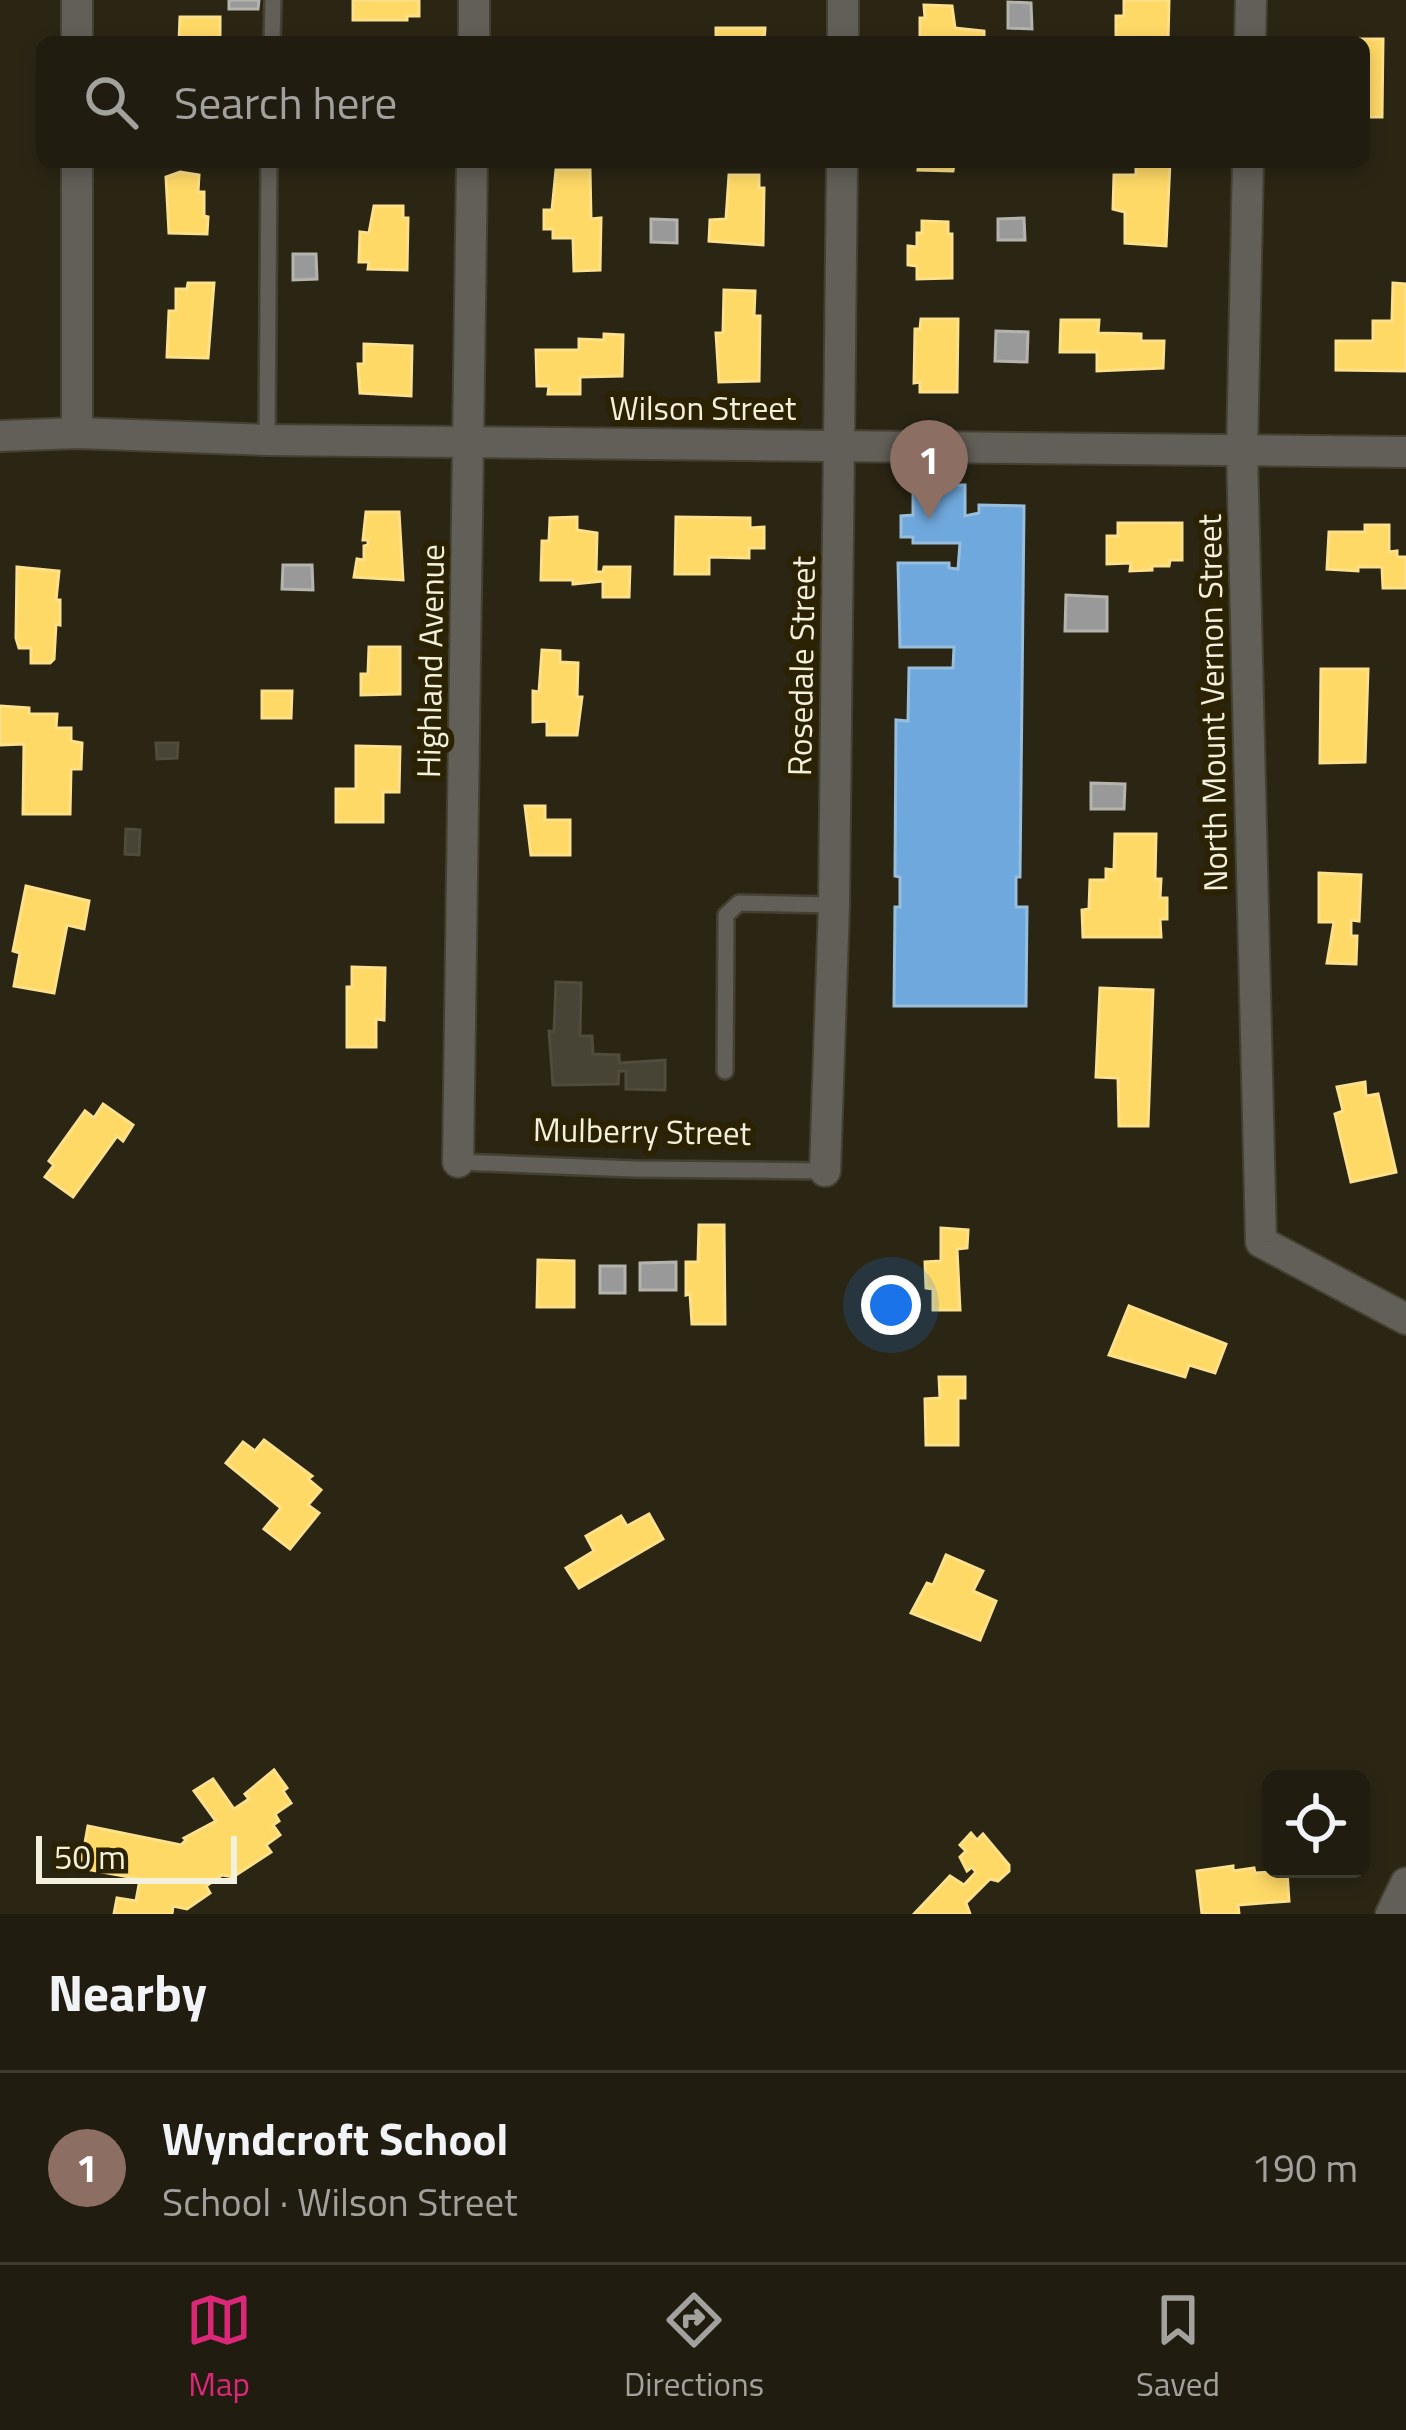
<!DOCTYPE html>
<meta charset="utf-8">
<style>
:root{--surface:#201c0f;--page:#282518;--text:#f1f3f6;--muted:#a2a19e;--line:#3d3a2f;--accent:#db2777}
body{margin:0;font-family:"Titillium Web",sans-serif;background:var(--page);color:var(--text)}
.controls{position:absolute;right:36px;bottom:36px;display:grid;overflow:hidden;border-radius:18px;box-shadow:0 6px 18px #0003}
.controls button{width:108px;height:108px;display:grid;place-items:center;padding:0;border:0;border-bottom:3px solid var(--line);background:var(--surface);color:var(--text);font:60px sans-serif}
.scale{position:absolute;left:36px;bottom:30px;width:201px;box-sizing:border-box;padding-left:12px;border:6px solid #f4f0de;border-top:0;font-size:33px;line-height:42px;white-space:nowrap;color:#f4f0de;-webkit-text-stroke:9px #2a2202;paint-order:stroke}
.you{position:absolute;left:891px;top:1305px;width:42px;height:42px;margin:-30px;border:9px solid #fff;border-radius:50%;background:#1a73e8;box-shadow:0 0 0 18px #1a73e833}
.badge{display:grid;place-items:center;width:78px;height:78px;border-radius:50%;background:var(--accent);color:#fff;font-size:39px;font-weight:700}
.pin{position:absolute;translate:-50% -99px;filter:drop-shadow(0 3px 6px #0008)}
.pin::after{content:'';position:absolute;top:63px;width:42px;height:36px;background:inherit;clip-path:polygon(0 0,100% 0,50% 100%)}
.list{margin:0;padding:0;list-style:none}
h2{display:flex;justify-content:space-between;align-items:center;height:156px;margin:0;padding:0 48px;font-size:51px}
h2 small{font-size:39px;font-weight:400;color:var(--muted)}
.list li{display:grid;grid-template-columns:78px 1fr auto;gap:36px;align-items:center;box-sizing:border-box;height:192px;padding:0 48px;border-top:3px solid var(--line)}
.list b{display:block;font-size:45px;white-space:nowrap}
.list p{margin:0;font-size:39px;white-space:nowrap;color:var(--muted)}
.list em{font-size:39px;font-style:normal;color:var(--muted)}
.icon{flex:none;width:66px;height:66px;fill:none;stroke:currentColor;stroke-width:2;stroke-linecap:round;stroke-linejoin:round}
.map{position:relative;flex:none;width:1406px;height:1914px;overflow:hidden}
.search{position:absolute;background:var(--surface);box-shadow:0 6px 18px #0003;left:36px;right:36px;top:36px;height:132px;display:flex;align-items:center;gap:30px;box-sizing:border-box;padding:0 42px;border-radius:18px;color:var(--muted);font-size:45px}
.sheet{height:348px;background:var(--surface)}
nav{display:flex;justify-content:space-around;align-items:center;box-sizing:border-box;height:168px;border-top:3px solid var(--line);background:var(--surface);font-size:33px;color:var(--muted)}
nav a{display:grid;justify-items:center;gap:6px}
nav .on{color:var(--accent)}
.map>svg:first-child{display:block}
.homes{fill:#ffd966;stroke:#fce08a;stroke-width:3}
.schools{fill:#6fa8dc;stroke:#97bedd;stroke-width:3}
.industry{fill:#999;stroke:#b4b3ae;stroke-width:3}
.building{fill:#474335;stroke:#4f4c3c;stroke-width:3}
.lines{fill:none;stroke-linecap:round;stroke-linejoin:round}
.service-casing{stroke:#454132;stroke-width:20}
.minor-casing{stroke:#454132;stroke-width:34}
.service{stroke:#615f57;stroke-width:15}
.minor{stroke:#615f57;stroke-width:30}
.labels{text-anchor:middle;stroke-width:12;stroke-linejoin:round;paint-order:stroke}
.street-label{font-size:33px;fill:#f4f0de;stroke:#2a2202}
</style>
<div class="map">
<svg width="1406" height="1914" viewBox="0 0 1406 1914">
<rect width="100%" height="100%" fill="#2b2614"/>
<g class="homes">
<path d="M 353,0 L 419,0 L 419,16 L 407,16 L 407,20 L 353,20 Z"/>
<path d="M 1124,0 L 1169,0 L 1168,42 L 1116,42 L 1116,16 L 1124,16 Z"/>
<path d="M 924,5 L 952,6 L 955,28 L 984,31 L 984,42 L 920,42 L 920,18 L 925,18 Z"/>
<path d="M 180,17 L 220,17 L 220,42 L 179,42 Z"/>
<path d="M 716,28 L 765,28 L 764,42 L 716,42 Z"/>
<path d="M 1351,39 L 1383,39 L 1382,117 L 1368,117 L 1366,154 L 1364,42 Z"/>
<path d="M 919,162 L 963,162 L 954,163 L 953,171 L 918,170 Z"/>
<path d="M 1136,162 L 1170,162 L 1166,246 L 1125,243 L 1125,212 L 1113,209 L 1114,175 L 1136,175 Z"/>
<path d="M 556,170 L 590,170 L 591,219 L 601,218 L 600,270 L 574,271 L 573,238 L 553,238 L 553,229 L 544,229 L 544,210 L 552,210 Z"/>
<path d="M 180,172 L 199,175 L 198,192 L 204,192 L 204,216 L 208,217 L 207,234 L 169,233 L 166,177 Z"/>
<path d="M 729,175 L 759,175 L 759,188 L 764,188 L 763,245 L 709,241 L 710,220 L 726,219 Z"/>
<path d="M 374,206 L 403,206 L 403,218 L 408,218 L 407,270 L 368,269 L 369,262 L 359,262 L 360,232 L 369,233 Z"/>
<path d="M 922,221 L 948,222 L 948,234 L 952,234 L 952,278 L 917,279 L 917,266 L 908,265 L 908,246 L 917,247 L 917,233 L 922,233 Z"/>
<path d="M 188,283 L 214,283 L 208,358 L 167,357 L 169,311 L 176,311 L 176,289 L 187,289 Z"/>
<path d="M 1393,283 L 1406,284 L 1406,371 L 1336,370 L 1336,341 L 1373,341 L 1373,321 L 1392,321 Z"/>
<path d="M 724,290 L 755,291 L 754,316 L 760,316 L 759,381 L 719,382 L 716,333 L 723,333 Z"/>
<path d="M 921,319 L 958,319 L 957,392 L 920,392 L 920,382 L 914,383 L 915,329 L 920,329 Z"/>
<path d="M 1061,320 L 1099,320 L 1098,333 L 1141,334 L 1141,341 L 1164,341 L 1163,368 L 1097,371 L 1097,352 L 1060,352 Z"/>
<path d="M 604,334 L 623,335 L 622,376 L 580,377 L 580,394 L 548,394 L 549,386 L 537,386 L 536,350 L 579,350 L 579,339 L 604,340 Z"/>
<path d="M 364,344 L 412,346 L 411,396 L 360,393 L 358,364 L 364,364 Z"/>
<path d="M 366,512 L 399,512 L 403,580 L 354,577 L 357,559 L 364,560 L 364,546 L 368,545 L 368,540 L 363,540 Z"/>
<path d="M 577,517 L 577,530 L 597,533 L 596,572 L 603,572 L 604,567 L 630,567 L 629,597 L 603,597 L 603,581 L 573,584 L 573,580 L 541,580 L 542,541 L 549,541 L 550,518 Z"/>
<path d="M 676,517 L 750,518 L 750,528 L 764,527 L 764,548 L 749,548 L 749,558 L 709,557 L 709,574 L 675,574 Z"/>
<path d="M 1118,523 L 1182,523 L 1182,560 L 1170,560 L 1169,566 L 1152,566 L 1152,570 L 1130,571 L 1131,563 L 1107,564 L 1107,536 L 1118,536 Z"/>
<path d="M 1365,525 L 1389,525 L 1389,552 L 1397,551 L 1397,557 L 1406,557 L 1406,588 L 1383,588 L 1382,567 L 1358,567 L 1358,571 L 1327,569 L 1329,532 L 1365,532 Z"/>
<path d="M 17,567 L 59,571 L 56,600 L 60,600 L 60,625 L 56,624 L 54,659 L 50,663 L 31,663 L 31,648 L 19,648 L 16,638 Z"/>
<path d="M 369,647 L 400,647 L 400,694 L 361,695 L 361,674 L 368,674 Z"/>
<path d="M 542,650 L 560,651 L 560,662 L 578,663 L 577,697 L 582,697 L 577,735 L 547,735 L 547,721 L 533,722 L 533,691 L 539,692 Z"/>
<path d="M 1321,669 L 1368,669 L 1365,762 L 1320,763 Z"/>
<path d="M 262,691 L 292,691 L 291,718 L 262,718 Z"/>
<path d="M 0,706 L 29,708 L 29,714 L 57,714 L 56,728 L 71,728 L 71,741 L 82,743 L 81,769 L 71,769 L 70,814 L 23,814 L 24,744 L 0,745 Z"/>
<path d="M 356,746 L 400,747 L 399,792 L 383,792 L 383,822 L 336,822 L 336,789 L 356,789 Z"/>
<path d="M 525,806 L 545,806 L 545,820 L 570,820 L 570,855 L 531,855 Z"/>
<path d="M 1115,834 L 1156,834 L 1155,879 L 1161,879 L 1160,898 L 1167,898 L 1167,919 L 1160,919 L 1161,937 L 1083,937 L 1082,910 L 1089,909 L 1090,880 L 1106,880 L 1106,869 L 1114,870 Z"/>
<path d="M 1319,873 L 1361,875 L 1359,921 L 1351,920 L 1351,936 L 1357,936 L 1356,964 L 1327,963 L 1334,922 L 1319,922 Z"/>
<path d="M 26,886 L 89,901 L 84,929 L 67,925 L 54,993 L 14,986 L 20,953 L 13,951 Z"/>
<path d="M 352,967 L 385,968 L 384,1020 L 376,1019 L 376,1047 L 347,1047 L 347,987 L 352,987 Z"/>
<path d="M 1100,988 L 1153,990 L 1148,1126 L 1119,1126 L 1118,1078 L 1096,1077 Z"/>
<path d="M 1365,1082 L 1366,1096 L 1378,1094 L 1396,1172 L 1351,1182 L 1335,1114 L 1343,1111 L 1337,1087 Z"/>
<path d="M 103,1104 L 133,1125 L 123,1141 L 117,1136 L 73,1197 L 45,1177 L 54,1165 L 49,1161 L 85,1111 L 94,1118 Z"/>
<path d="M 699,1225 L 724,1225 L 725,1324 L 692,1324 L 690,1294 L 686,1295 L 686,1262 L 698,1262 Z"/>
<path d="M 941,1228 L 968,1230 L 967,1248 L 957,1249 L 960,1310 L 933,1310 L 933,1289 L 926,1288 L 925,1262 L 941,1261 Z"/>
<path d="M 538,1260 L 574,1261 L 574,1307 L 537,1307 Z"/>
<path d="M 1129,1306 L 1226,1344 L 1215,1373 L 1189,1365 L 1185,1377 L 1109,1355 Z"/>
<path d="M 939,1377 L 965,1377 L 965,1398 L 958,1398 L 958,1445 L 926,1445 L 925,1399 L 940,1398 Z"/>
<path d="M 264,1440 L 312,1476 L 308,1479 L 321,1490 L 308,1505 L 319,1513 L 290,1549 L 264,1529 L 281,1508 L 226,1463 L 243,1442 L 255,1451 Z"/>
<path d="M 649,1514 L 663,1539 L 579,1588 L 566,1568 L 594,1551 L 586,1536 L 621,1516 L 627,1526 Z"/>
<path d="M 946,1555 L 983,1571 L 973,1591 L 996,1601 L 980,1640 L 911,1613 L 927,1583 L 933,1585 Z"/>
<path d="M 274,1770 L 287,1788 L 283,1791 L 291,1803 L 275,1814 L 279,1821 L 273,1825 L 280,1835 L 266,1845 L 271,1852 L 233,1877 L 222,1875 L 206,1886 L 210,1893 L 187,1909 L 173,1906 L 172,1914 L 114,1914 L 117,1898 L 136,1901 L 140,1879 L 70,1866 L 73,1846 L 84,1848 L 88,1826 L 181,1845 L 186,1840 L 184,1838 L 216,1821 L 194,1791 L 213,1779 L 234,1809 L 249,1799 L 245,1794 Z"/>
<path d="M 971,1833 L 977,1840 L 983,1834 L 1009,1865 L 1009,1871 L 998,1881 L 990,1879 L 966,1903 L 970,1914 L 914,1914 L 950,1876 L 964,1885 L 976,1872 L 972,1867 L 967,1871 L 960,1857 L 966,1851 L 960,1845 Z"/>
<path d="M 1233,1866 L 1233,1871 L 1254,1868 L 1255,1873 L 1287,1871 L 1289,1901 L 1238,1905 L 1239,1914 L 1202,1914 L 1197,1871 Z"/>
</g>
<path class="schools" d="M 913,485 L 965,485 L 965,516 L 979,513 L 979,505 L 1024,506 L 1020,877 L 1016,877 L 1016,907 L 1027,907 L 1026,1006 L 894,1006 L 895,907 L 900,907 L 900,877 L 895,876 L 896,720 L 908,721 L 909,668 L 953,668 L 954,647 L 900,647 L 898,563 L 949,563 L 949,568 L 958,569 L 960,543 L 913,543 L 913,537 L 901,537 L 901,516 L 913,515 Z"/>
<g class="industry">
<path d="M 229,0 L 259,0 L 258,9 L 229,9 Z"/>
<path d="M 1008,2 L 1031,3 L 1032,29 L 1008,28 Z"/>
<path d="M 1024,218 L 1025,240 L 998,240 L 998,219 Z"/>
<path d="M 651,219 L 677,220 L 677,243 L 651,242 Z"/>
<path d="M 293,254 L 316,254 L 317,279 L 293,280 Z"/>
<path d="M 996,331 L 1028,332 L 1027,362 L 995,361 Z"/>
<path d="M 283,565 L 312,565 L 313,590 L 282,589 Z"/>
<path d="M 1066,595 L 1107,597 L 1107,631 L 1065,631 Z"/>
<path d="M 1091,783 L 1125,784 L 1124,809 L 1091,809 Z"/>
<path d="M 676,1262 L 676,1290 L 640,1290 L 640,1263 Z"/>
<rect x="600" y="1266" width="25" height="27"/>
</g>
<g class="building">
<path d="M 156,743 L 178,743 L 177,758 L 157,759 Z"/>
<path d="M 126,829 L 140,830 L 139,855 L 125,854 Z"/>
<path d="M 556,982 L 581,983 L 580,1036 L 592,1036 L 593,1054 L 619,1055 L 619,1063 L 665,1060 L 665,1090 L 626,1089 L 626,1071 L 619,1071 L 618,1084 L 553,1085 L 549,1031 L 554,1032 Z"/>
</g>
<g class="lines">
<g class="service-casing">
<g id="service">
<path d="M 272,42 L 273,0"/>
<path d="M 267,440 L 269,162"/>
<path d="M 725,1071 L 726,915 L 739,903 L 834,905"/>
<path d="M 458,1162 L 634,1169 L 825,1171"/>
</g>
</g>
<g class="minor-casing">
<g id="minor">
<path d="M 77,0 L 77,42"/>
<path d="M 474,42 L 474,0"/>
<path d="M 843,42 L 843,0"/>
<path d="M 1250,42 L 1251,0"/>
<path d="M 77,162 L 77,433"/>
<path d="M 1248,162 L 1242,452 L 1261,1242 L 1406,1319"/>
<path d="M 0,436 L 77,433 L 267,440 L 1406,452"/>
<path d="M 458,1162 L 472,162"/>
<path d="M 825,1171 L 834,905 L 842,162"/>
<path d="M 1391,1914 L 1406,1883"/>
</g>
</g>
<use href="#service" class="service"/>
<use href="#minor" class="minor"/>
</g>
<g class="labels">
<g class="street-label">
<text x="703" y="420">Wilson Street</text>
<text transform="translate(430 661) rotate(-89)" y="12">Highland Avenue</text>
<text transform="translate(801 666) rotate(-89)" y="12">Rosedale Street</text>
<text transform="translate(1212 703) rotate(-91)" y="12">North Mount Vernon Street</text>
<text transform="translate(642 1131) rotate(1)" y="12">Mulberry Street</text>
</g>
</g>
</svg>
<div class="controls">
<button><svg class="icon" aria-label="locate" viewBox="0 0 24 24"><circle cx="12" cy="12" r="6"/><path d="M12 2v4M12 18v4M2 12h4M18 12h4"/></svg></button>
</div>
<div class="scale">50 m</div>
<div class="you"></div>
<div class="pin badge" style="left:929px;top:519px;background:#8d6e63">1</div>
<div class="search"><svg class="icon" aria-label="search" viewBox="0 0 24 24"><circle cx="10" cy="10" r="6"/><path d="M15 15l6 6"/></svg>Search here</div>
</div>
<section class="sheet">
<h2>Nearby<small></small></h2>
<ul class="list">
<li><span class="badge" style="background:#8d6e63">1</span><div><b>Wyndcroft School</b><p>School · Wilson Street</p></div><em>190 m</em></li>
</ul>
</section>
<nav>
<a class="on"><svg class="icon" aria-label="map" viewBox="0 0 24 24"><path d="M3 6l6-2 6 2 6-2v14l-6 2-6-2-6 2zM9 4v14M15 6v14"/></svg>Map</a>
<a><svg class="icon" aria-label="directions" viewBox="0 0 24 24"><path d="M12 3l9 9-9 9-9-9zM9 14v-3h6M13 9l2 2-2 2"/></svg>Directions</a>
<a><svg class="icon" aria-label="saved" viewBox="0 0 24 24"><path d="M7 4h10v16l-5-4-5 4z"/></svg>Saved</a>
</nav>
